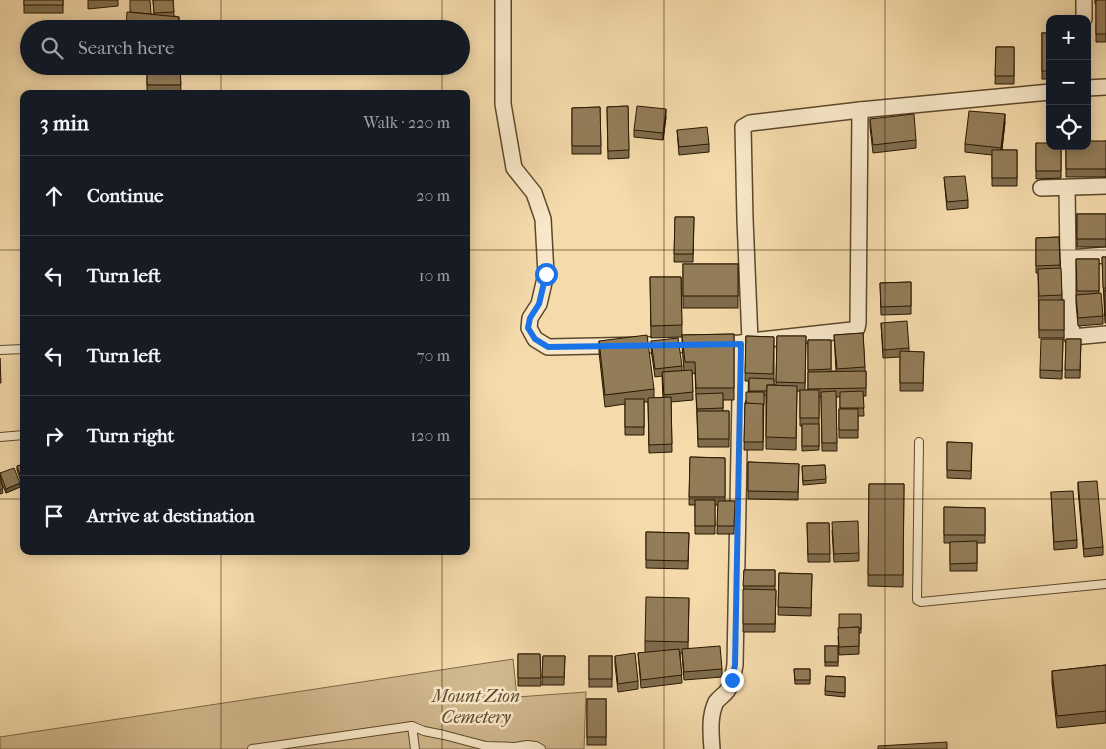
<!DOCTYPE html>
<meta charset="utf-8">
<style>
:root{--surface:#171b24;--page:#242831;--text:#f1f3f6;--muted:#9ea1a6;--line:#363941}
body{margin:0;font-family:"IM FELL French Canon",serif;background:var(--page);color:var(--text)}
.controls{position:absolute;right:15px;top:15px;display:grid;overflow:hidden;border-radius:10px;box-shadow:0 2px 12px #0003}
.controls button{width:45px;height:45px;display:grid;place-items:center;padding:0;border:0;border-bottom:1px solid var(--line);background:var(--surface);color:var(--text);font:25px sans-serif}
.stop{position:absolute;width:15px;height:15px;margin:-11px;border:4px solid #1a73e8;border-radius:50%;background:#fff}
.stop.end{background:#1a73e8;border-color:#fff;box-shadow:0 1px 5px #0008}
.list{margin:0;padding:0;list-style:none}
h2{display:flex;justify-content:space-between;align-items:center;height:65px;margin:0;padding:0 20px;font-size:21px}
h2 small{font-size:16px;font-weight:400;color:var(--muted)}
.list li{display:grid;grid-template-columns:32px 1fr auto;gap:15px;align-items:center;box-sizing:border-box;height:80px;padding:0 20px;border-top:1px solid var(--line)}
.list b{display:block;font-size:19px;white-space:nowrap}
.list em{font-size:16px;font-style:normal;color:var(--muted)}
.icon{flex:none;width:28px;height:28px;fill:none;stroke:currentColor;stroke-width:2;stroke-linecap:round;stroke-linejoin:round}
.map{position:relative;flex:none;width:1106px;height:749px;overflow:hidden}
.search{position:absolute;background:var(--surface);box-shadow:0 2px 12px #0003;left:20px;top:20px;width:450px;height:55px;display:flex;align-items:center;gap:12px;box-sizing:border-box;padding:0 18px;border-radius:28px;color:var(--muted);font-size:19px}
.panel{position:absolute;background:var(--surface);box-shadow:0 2px 12px #0003;left:20px;top:90px;width:450px;height:465px;border-radius:10px}
.map>svg:first-child{display:block}
.green{fill:#d2ba8f;stroke:#7e6848}
.lines{fill:none;stroke-linecap:round;stroke-linejoin:round}
.lane-casing{stroke:#5c482b;stroke-width:10}
.street-casing{stroke:#5c482b;stroke-width:18}
.lane{stroke:#f8e8c9;stroke-width:8}
.street{stroke:#f8e8c9;stroke-width:15}
.wall{fill:#7e6c4d;stroke:#291700}
.shaded-wall{fill:#67583e;stroke:#291700}
.building{fill:#937d59;stroke:#291700}
.route{stroke:#1a73e8;stroke-width:6}
.grid{fill:none;stroke:#291700;stroke-width:1;stroke-opacity:0.55}
.labels{text-anchor:middle;stroke-width:5;stroke-linejoin:round;paint-order:stroke}
.park-label{font-size:18px;font-style:italic;fill:#5c482b;stroke:#f8e8c9}
</style>
<div class="map">
<svg width="1106" height="749" viewBox="0 0 1106 749">
<rect width="100%" height="100%" fill="#f5dbac"/>
<filter id="stains"><feTurbulence type="fractalNoise" baseFrequency=".004" numOctaves="4"/><feColorMatrix values="0 0 0 0 .2 0 0 0 0 .09 0 0 0 0 .02 0 0 0 .5 -.17"/></filter>
<radialGradient id="worn" r=".72"><stop offset=".6" stop-color="#630" stop-opacity="0"/><stop offset="1" stop-color="#630" stop-opacity=".3"/></radialGradient>
<path class="green" d="M 513,659 L 517,697 L 586,692 L 584,749 L 0,749 L 0,737 Z"/>
<g class="lines">
<g class="lane-casing">
<g id="lane">
<path d="M 0,350 L 24,349"/>
<path d="M 0,437 L 24,435"/>
<path d="M 919,442 L 917,600 L 921,602 L 1106,584"/>
<path d="M 412,726 L 415,749"/>
<path d="M 252,749 L 412,726 L 424,731 L 444,735 L 486,746 L 515,747 L 527,745 L 536,746 L 541,749"/>
</g>
</g>
<g class="street-casing">
<g id="street">
<path d="M 503,0 L 503,104 L 514,168 L 534,193 L 543,219 L 546,274 L 539,304 L 530,318 L 529,328 L 535,339 L 548,347 L 741,343 L 750,341 L 852,330 L 857,328 L 858,323 L 860,110"/>
<path d="M 1084,0 L 1084,19"/>
<path d="M 1087,88 L 1106,87"/>
<path d="M 1041,188 L 1106,186"/>
<path d="M 1067,188 L 1068,258 L 1072,337 L 1106,334"/>
<path d="M 1068,258 L 1106,255"/>
<path d="M 750,341 L 745,219 L 743,127 L 750,123 L 860,110 L 1050,92"/>
<path d="M 712,749 C 711,734 709,716 716,702 C 719,698 724,695 727,691 C 733,683 733,674 735,665 L 741,343"/>
</g>
</g>
<use href="#lane" class="lane"/>
<use href="#street" class="street"/>
</g>
<g class="wall">
<rect x="24" y="0" width="39" height="13"/>
<path d="M 88,0 L 118,0 L 118,6 L 88,9 Z"/>
<path d="M 153,0 L 173,0 L 174,16 L 179,17 L 179,29 L 126,29 L 151,14 L 154,14 Z"/>
<path d="M 1095,0 L 1106,0 L 1106,42 L 1096,42 L 1096,4 L 1095,4 Z"/>
<rect x="1042" y="33" width="8" height="46"/>
<path d="M 996,47 L 1014,47 L 1014,84 L 995,84 Z"/>
<path d="M 147,66 L 180,66 L 181,93 L 147,93 Z"/>
<path d="M 628,106 L 629,158 L 608,159 L 607,107 Z"/>
<path d="M 600,107 L 601,154 L 572,154 L 572,108 Z"/>
<path d="M 666,117 L 663,140 L 634,137 L 634,130 Z"/>
<path d="M 870,119 L 916,140 L 916,148 L 873,153 L 870,127 Z"/>
<path d="M 1005,122 L 1002,150 L 1017,150 L 1017,186 L 992,186 L 992,155 L 965,152 L 965,144 Z"/>
<path d="M 677,130 L 709,144 L 709,152 L 679,155 Z"/>
<path d="M 1106,141 L 1106,177 L 1066,177 L 1066,146 Z"/>
<path d="M 1036,143 L 1061,146 L 1061,178 L 1036,179 Z"/>
<path d="M 944,177 L 968,200 L 968,208 L 947,210 Z"/>
<rect x="1077" y="214" width="29" height="33"/>
<path d="M 675,217 L 694,217 L 693,262 L 674,262 Z"/>
<path d="M 1059,237 L 1062,300 L 1064,300 L 1064,338 L 1039,338 L 1038,273 L 1036,273 L 1036,238 Z"/>
<path d="M 1102,257 L 1106,257 L 1106,323 L 1105,323 Z"/>
<path d="M 1076,259 L 1099,259 L 1099,293 L 1103,316 L 1103,324 L 1078,326 L 1076,303 Z"/>
<rect x="683" y="264" width="55" height="44"/>
<path d="M 650,277 L 681,277 L 682,337 L 651,338 Z"/>
<path d="M 911,282 L 911,314 L 881,315 L 880,283 Z"/>
<path d="M 881,323 L 909,348 L 909,352 L 924,352 L 923,391 L 900,391 L 900,357 L 883,358 Z"/>
<path d="M 863,333 L 865,371 L 866,371 L 866,396 L 863,396 L 864,416 L 858,416 L 858,438 L 839,438 L 839,409 L 840,409 L 840,397 L 836,397 L 837,451 L 822,451 L 821,397 L 819,397 L 819,450 L 802,451 L 802,426 L 800,426 L 800,391 L 797,391 L 796,450 L 766,449 L 766,395 L 764,395 L 763,450 L 744,450 L 745,403 L 749,392 L 749,381 L 745,381 L 746,336 L 774,337 L 774,385 L 776,385 L 777,336 L 806,336 L 805,390 L 808,390 L 808,340 L 831,340 L 831,371 L 836,371 L 834,335 Z"/>
<path d="M 734,334 L 734,400 L 723,400 L 723,411 L 729,411 L 729,447 L 698,447 L 697,417 L 695,373 L 692,374 L 693,400 L 671,402 L 672,452 L 649,453 L 648,402 L 644,402 L 644,435 L 625,435 L 625,404 L 605,407 L 599,352 L 599,341 L 654,389 L 654,398 L 663,398 L 662,376 L 655,377 L 651,349 L 651,341 L 682,366 L 682,371 L 684,370 L 682,346 L 682,335 Z"/>
<path d="M 1063,339 L 1062,379 L 1040,378 L 1040,370 Z"/>
<path d="M 1066,339 L 1081,339 L 1080,378 L 1065,378 Z"/>
<path d="M 947,442 L 972,443 L 971,479 L 947,478 Z"/>
<path d="M 690,457 L 725,458 L 725,501 L 735,501 L 734,534 L 717,534 L 718,505 L 715,505 L 715,534 L 695,534 L 695,505 L 689,505 Z"/>
<path d="M 748,462 L 799,464 L 798,500 L 748,499 Z"/>
<path d="M 24,464 L 23,488 L 17,470 L 17,466 Z"/>
<path d="M 825,465 L 826,483 L 803,485 L 802,466 Z"/>
<path d="M 0,473 L 20,487 L 6,493 L 0,479 L 3,493 L 0,494 Z"/>
<path d="M 1078,482 L 1103,547 L 1103,555 L 1084,557 L 1078,490 Z"/>
<path d="M 869,484 L 904,484 L 903,587 L 868,586 Z"/>
<path d="M 1051,492 L 1077,540 L 1077,548 L 1054,550 Z"/>
<path d="M 944,507 L 985,508 L 985,543 L 977,543 L 977,571 L 950,571 L 950,543 L 944,543 Z"/>
<path d="M 807,523 L 829,523 L 830,562 L 808,562 Z"/>
<path d="M 832,530 L 859,553 L 859,561 L 834,562 Z"/>
<path d="M 646,532 L 689,533 L 688,569 L 646,568 Z"/>
<path d="M 744,570 L 775,570 L 775,590 L 776,590 L 775,632 L 743,632 Z"/>
<path d="M 779,573 L 812,574 L 811,616 L 778,615 Z"/>
<path d="M 689,598 L 688,648 L 722,669 L 722,677 L 684,680 L 682,653 L 680,653 L 682,683 L 641,688 L 638,653 L 645,653 L 645,641 Z"/>
<path d="M 861,614 L 861,633 L 859,633 L 859,654 L 839,655 L 838,636 Z"/>
<rect x="825" y="646" width="13" height="20"/>
<path d="M 518,654 L 540,654 L 541,686 L 518,686 Z"/>
<path d="M 543,656 L 565,656 L 564,685 L 542,685 Z"/>
<rect x="589" y="656" width="23" height="31"/>
<path d="M 615,656 L 638,681 L 638,689 L 618,692 L 615,664 Z"/>
<path d="M 1106,665 L 1106,723 L 1057,728 L 1052,683 L 1052,671 Z"/>
<path d="M 794,669 L 810,669 L 810,684 L 795,684 Z"/>
<path d="M 826,676 L 845,677 L 845,697 L 825,695 Z"/>
<rect x="587" y="699" width="19" height="46"/>
</g>
<g class="shaded-wall">
<path d="M 666,109 L 666,117 L 663,140 L 663,133 Z"/>
<path d="M 1005,114 L 1005,122 L 1001,156 L 1001,148 Z"/>
<path d="M 20,483 L 20,487 L 6,493 L 6,489 Z"/>
</g>
<g class="building">
<rect x="24" y="0" width="39" height="5"/>
<path d="M 130,0 L 150,0 L 151,14 L 130,12 Z"/>
<path d="M 153,0 L 173,0 L 174,12 L 154,13 Z"/>
<rect x="1096" y="0" width="10" height="34"/>
<path d="M 127,12 L 179,17 L 178,29 L 126,29 Z"/>
<rect x="1042" y="33" width="8" height="38"/>
<path d="M 996,47 L 1014,47 L 1014,76 L 995,76 Z"/>
<path d="M 147,66 L 180,66 L 181,85 L 147,85 Z"/>
<path d="M 628,106 L 629,150 L 608,151 L 607,107 Z"/>
<path d="M 637,106 L 666,109 L 663,133 L 634,130 Z"/>
<path d="M 600,107 L 601,146 L 572,146 L 572,108 Z"/>
<path d="M 969,111 L 1005,114 L 1001,148 L 965,144 Z"/>
<path d="M 914,114 L 916,140 L 873,145 L 870,119 Z"/>
<path d="M 707,127 L 709,144 L 679,147 L 677,130 Z"/>
<path d="M 1087,141 L 1106,141 L 1106,169 L 1066,169 L 1066,146 L 1087,146 Z"/>
<path d="M 1036,143 L 1050,143 L 1050,146 L 1061,146 L 1061,171 L 1036,171 Z"/>
<rect x="992" y="150" width="25" height="28"/>
<path d="M 965,176 L 968,200 L 947,202 L 944,177 Z"/>
<rect x="1077" y="214" width="29" height="25"/>
<path d="M 675,217 L 694,217 L 693,254 L 674,254 Z"/>
<path d="M 1059,237 L 1060,265 L 1036,266 L 1036,238 Z"/>
<path d="M 1102,257 L 1106,257 L 1106,288 L 1103,288 Z"/>
<path d="M 1076,259 L 1099,259 L 1099,291 L 1077,291 Z"/>
<rect x="683" y="264" width="55" height="32"/>
<path d="M 1061,268 L 1062,295 L 1039,296 L 1038,269 Z"/>
<path d="M 650,277 L 681,277 L 682,325 L 651,326 Z"/>
<path d="M 911,282 L 911,306 L 881,307 L 880,283 Z"/>
<path d="M 1104,291 L 1106,291 L 1106,315 L 1105,315 Z"/>
<path d="M 1101,293 L 1103,316 L 1078,318 L 1076,295 Z"/>
<rect x="1039" y="300" width="25" height="30"/>
<path d="M 907,321 L 909,348 L 883,350 L 881,323 Z"/>
<path d="M 863,333 L 865,367 L 837,369 L 834,335 Z"/>
<path d="M 734,334 L 734,388 L 696,388 L 695,362 L 685,362 L 682,335 Z"/>
<path d="M 647,335 L 654,389 L 605,395 L 599,341 Z"/>
<path d="M 746,336 L 774,337 L 773,374 L 745,373 Z"/>
<path d="M 777,336 L 806,336 L 805,383 L 776,382 Z"/>
<path d="M 678,338 L 682,366 L 655,369 L 651,341 Z"/>
<path d="M 1041,339 L 1063,339 L 1062,371 L 1040,370 Z"/>
<path d="M 1066,339 L 1081,339 L 1080,370 L 1065,370 Z"/>
<path d="M 808,340 L 831,340 L 831,369 L 808,370 Z"/>
<path d="M 900,351 L 924,352 L 923,383 L 900,383 Z"/>
<path d="M 0,358 L 1,383 L 0,383 Z"/>
<path d="M 692,370 L 693,392 L 664,395 L 662,372 Z"/>
<path d="M 866,371 L 866,388 L 808,389 L 808,372 Z"/>
<path d="M 749,378 L 774,379 L 774,385 L 767,385 L 767,391 L 749,391 Z"/>
<path d="M 767,385 L 797,386 L 796,438 L 766,437 Z"/>
<rect x="800" y="390" width="19" height="28"/>
<path d="M 836,391 L 837,443 L 822,443 L 821,392 Z"/>
<path d="M 863,391 L 864,408 L 840,408 L 840,392 Z"/>
<path d="M 746,392 L 764,392 L 764,405 L 746,403 Z"/>
<path d="M 723,393 L 723,408 L 697,409 L 696,394 Z"/>
<path d="M 671,397 L 672,444 L 649,445 L 648,398 Z"/>
<rect x="625" y="399" width="19" height="28"/>
<path d="M 745,403 L 763,404 L 763,442 L 744,442 Z"/>
<rect x="839" y="409" width="19" height="21"/>
<path d="M 697,411 L 729,411 L 729,439 L 698,439 Z"/>
<rect x="802" y="424" width="17" height="22"/>
<path d="M 947,442 L 972,443 L 971,471 L 947,470 Z"/>
<path d="M 690,457 L 725,458 L 725,497 L 689,497 Z"/>
<path d="M 748,462 L 799,464 L 798,492 L 748,491 Z"/>
<path d="M 24,464 L 24,484 L 23,484 L 17,466 Z"/>
<path d="M 825,465 L 826,479 L 803,481 L 802,466 Z"/>
<path d="M 14,468 L 20,483 L 6,489 L 0,473 Z"/>
<path d="M 0,476 L 3,489 L 0,490 Z"/>
<path d="M 1097,481 L 1103,547 L 1084,549 L 1078,482 Z"/>
<path d="M 869,484 L 904,484 L 903,575 L 868,575 Z"/>
<path d="M 1073,491 L 1077,540 L 1054,542 L 1051,492 Z"/>
<rect x="695" y="500" width="20" height="26"/>
<path d="M 718,501 L 735,501 L 734,526 L 717,526 Z"/>
<path d="M 944,507 L 985,508 L 985,535 L 944,535 Z"/>
<path d="M 858,521 L 859,553 L 834,554 L 832,522 Z"/>
<path d="M 807,523 L 829,523 L 830,554 L 808,554 Z"/>
<path d="M 646,532 L 689,533 L 688,561 L 646,560 Z"/>
<path d="M 977,541 L 977,563 L 950,564 L 950,542 Z"/>
<path d="M 744,570 L 775,570 L 775,586 L 743,586 Z"/>
<path d="M 779,573 L 812,574 L 811,608 L 778,607 Z"/>
<path d="M 743,589 L 776,590 L 775,624 L 743,624 Z"/>
<path d="M 646,597 L 689,598 L 688,642 L 645,641 Z"/>
<path d="M 839,614 L 861,614 L 861,629 L 859,629 L 859,627 L 839,628 Z"/>
<path d="M 859,627 L 859,646 L 839,647 L 838,628 Z"/>
<path d="M 720,646 L 722,669 L 684,672 L 682,649 Z"/>
<rect x="825" y="646" width="13" height="16"/>
<path d="M 679,649 L 682,675 L 641,680 L 638,653 Z"/>
<path d="M 635,653 L 638,681 L 618,684 L 615,656 Z"/>
<path d="M 518,654 L 540,654 L 541,678 L 518,678 Z"/>
<path d="M 543,656 L 565,656 L 564,677 L 542,677 Z"/>
<rect x="589" y="656" width="23" height="23"/>
<path d="M 1106,665 L 1106,711 L 1057,716 L 1052,671 Z"/>
<path d="M 794,669 L 810,669 L 810,680 L 795,680 Z"/>
<path d="M 826,676 L 845,677 L 845,693 L 825,691 Z"/>
<rect x="587" y="699" width="19" height="38"/>
<path d="M 947,742 L 947,749 L 878,749 L 878,746 Z"/>
</g>
<g class="lines">
<path class="route" d="M 546,274 L 539,304 L 530,318 L 528,328 L 535,339 L 548,347 L 741,344 L 735,665 L 732,680"/>
</g>
<path class="grid" d="M 221,0 L 221,29M 442,0 L 442,29M 664,0 L 664,749M 885,0 L 885,749M 221,66 L 221,94M 442,66 L 442,94M 0,250 L 24,250M 466,250 L 1106,250M 0,499 L 24,499M 466,499 L 1106,499M 221,551 L 221,749M 442,551 L 442,749"/>
<g class="labels">
<g class="park-label">
<text x="476" y="702">Mount Zion<tspan x="476" dy="21">Cemetery</tspan></text>
</g>
</g>
<rect width="100%" height="100%" filter="url(#stains)"/>
<rect width="100%" height="100%" fill="url(#worn)"/>
</svg>
<div class="controls">
<button>+</button>
<button>−</button>
<button><svg class="icon" aria-label="locate" viewBox="0 0 24 24"><circle cx="12" cy="12" r="6"/><path d="M12 2v4M12 18v4M2 12h4M18 12h4"/></svg></button>
</div>
<div class="stop" style="left:546px;top:274px"></div>
<div class="stop end" style="left:732px;top:680px"></div>
<div class="search"><svg class="icon" aria-label="search" viewBox="0 0 24 24"><circle cx="10" cy="10" r="6"/><path d="M15 15l6 6"/></svg>Search here</div>
<section class="panel">
<h2>3 min<small>Walk · 220 m</small></h2>
<ul class="list">
<li><svg class="icon" aria-label="ahead" viewBox="0 0 24 24"><path d="M12 20V5M6 11l6-6 6 6"/></svg><div><b>Continue</b></div><em>20 m</em></li>
<li><svg class="icon" aria-label="left" viewBox="0 0 24 24"><path d="M17 20v-9H6M10 6l-5 5 5 5"/></svg><div><b>Turn left</b></div><em>10 m</em></li>
<li><svg class="icon" aria-label="left" viewBox="0 0 24 24"><path d="M17 20v-9H6M10 6l-5 5 5 5"/></svg><div><b>Turn left</b></div><em>70 m</em></li>
<li><svg class="icon" aria-label="right" viewBox="0 0 24 24"><path d="M7 20v-9h11M14 6l5 5-5 5"/></svg><div><b>Turn right</b></div><em>120 m</em></li>
<li><svg class="icon" aria-label="arrive" viewBox="0 0 24 24"><path d="M6 21V4h12l-3 4 3 4H6"/></svg><div><b>Arrive at destination</b></div></li>
</ul>
</section>
</div>
